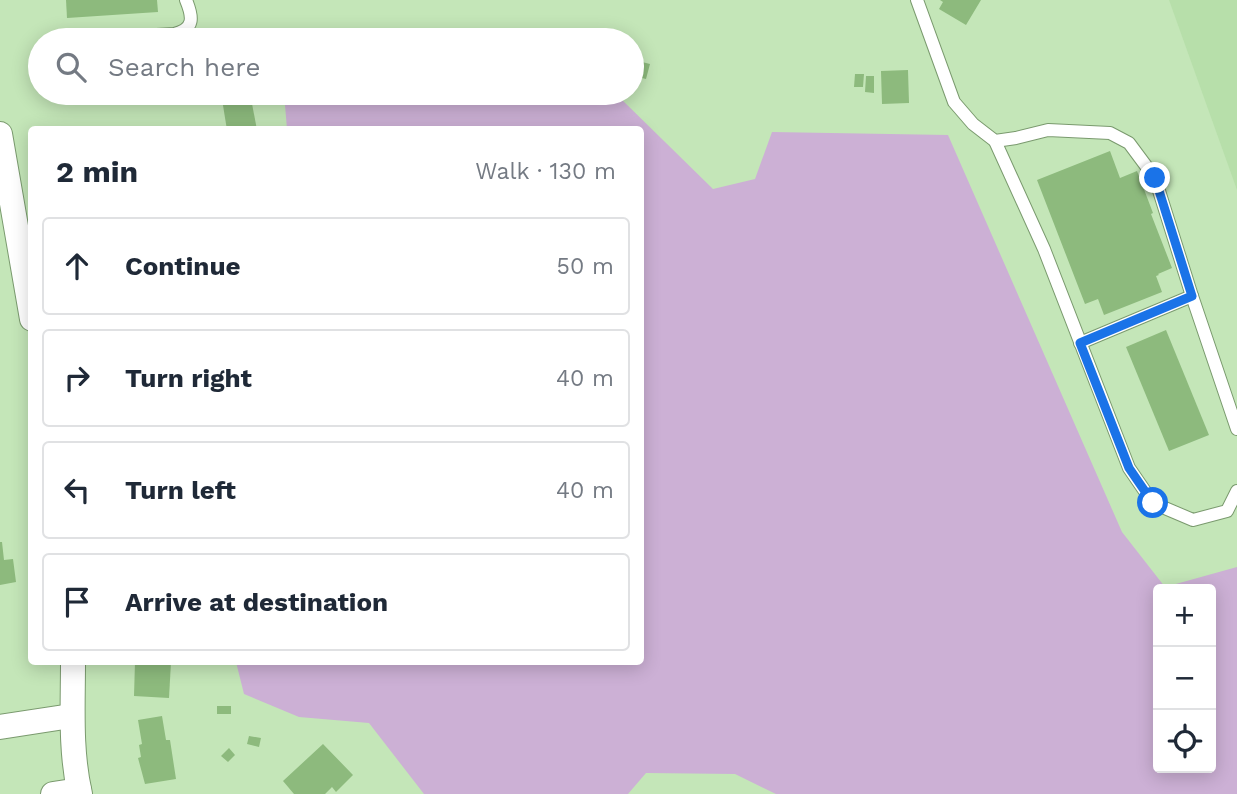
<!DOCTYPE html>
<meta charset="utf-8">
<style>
:root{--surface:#fff;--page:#f2f2f3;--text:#1f2937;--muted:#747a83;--line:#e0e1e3}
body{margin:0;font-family:"Work Sans",sans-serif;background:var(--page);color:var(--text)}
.controls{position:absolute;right:21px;bottom:21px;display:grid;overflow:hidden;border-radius:7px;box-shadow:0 4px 18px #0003}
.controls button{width:63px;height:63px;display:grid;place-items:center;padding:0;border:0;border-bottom:2px solid var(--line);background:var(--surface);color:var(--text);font:35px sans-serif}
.stop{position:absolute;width:21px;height:21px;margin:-16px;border:5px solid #1a73e8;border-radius:50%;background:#fff}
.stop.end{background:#1a73e8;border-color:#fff;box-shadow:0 2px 7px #0008}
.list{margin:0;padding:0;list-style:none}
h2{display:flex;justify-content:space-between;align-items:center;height:91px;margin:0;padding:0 28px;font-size:30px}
h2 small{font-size:23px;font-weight:400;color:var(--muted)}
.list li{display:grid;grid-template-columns:46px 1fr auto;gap:21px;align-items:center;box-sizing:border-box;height:98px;margin:0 14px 14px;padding:0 14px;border:2px solid var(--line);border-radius:7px}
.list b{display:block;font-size:26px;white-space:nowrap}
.list em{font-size:23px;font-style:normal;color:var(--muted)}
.icon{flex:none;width:38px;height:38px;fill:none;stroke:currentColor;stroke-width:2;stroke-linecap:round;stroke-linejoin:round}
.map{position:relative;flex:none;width:1237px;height:794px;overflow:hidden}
.search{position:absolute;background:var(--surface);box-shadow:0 4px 18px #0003;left:28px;top:28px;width:616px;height:77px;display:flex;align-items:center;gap:18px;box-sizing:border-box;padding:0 24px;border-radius:38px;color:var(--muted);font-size:26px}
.panel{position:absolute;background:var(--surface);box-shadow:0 4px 18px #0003;left:28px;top:126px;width:616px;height:539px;border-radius:7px}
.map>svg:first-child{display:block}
.built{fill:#b7dfaa}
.green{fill:#ccb0d5;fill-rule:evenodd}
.building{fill:#8dba7d}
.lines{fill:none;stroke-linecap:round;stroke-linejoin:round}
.service-casing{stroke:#7a9a6e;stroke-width:14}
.minor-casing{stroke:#7a9a6e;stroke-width:26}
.service{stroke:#fff;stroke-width:12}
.minor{stroke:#fff;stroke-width:24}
.route{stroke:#1a73e8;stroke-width:9}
</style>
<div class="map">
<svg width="1237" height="794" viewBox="0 0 1237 794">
<rect width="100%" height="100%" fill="#c4e6b8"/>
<path class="built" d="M 1169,0 L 1237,0 L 1237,190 Z"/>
<path class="green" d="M 284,93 L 616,94 L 713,189 L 755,179 L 772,132 L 948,135 L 1122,532 L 1165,587 L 1237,567 L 1237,794 L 776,794 L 735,774 L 646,773 L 628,794 L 424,794 L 369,723 L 299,717 L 244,694 L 236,662 L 640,662 L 640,130 L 287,129 ZM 1158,589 L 1211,589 L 1211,768 L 1158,768 Z"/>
<g class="building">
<path d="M 66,0 L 157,0 L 158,12 L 67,18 Z"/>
<path d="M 940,0 L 981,0 L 966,25 L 939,9 L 943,2 Z"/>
<path d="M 638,61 L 650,64 L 646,79 L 634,76 Z"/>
<path d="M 908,70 L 909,103 L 882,104 L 881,71 Z"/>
<path d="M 855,74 L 864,74 L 863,87 L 854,87 Z"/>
<path d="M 866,76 L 874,76 L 874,93 L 865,92 Z"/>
<path d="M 221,93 L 250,93 L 257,130 L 227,130 Z"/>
<path d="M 1110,151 L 1120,178 L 1137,171 L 1153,213 L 1151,214 L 1172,268 L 1158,274 L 1159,275 L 1156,276 L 1162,292 L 1104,315 L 1098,299 L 1085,304 L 1037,180 Z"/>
<path d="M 1166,330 L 1209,435 L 1169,451 L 1126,347 Z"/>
<path d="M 0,542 L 2,542 L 4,560 L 13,559 L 16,582 L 0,585 Z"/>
<path d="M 135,662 L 171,662 L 169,698 L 134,696 Z"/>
<rect x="217" y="706" width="14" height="8"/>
<path d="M 162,716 L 166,740 L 170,740 L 176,779 L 145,784 L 138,758 L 141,757 L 139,745 L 142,744 L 138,720 Z"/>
<path d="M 249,736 L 261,738 L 259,747 L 247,744 Z"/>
<path d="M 323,744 L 353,775 L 336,792 L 332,787 L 325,794 L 294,794 L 283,781 Z"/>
<path d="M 229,748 L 235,755 L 228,762 L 221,756 Z"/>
</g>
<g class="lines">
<g class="service-casing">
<g id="service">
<path d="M 917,0 L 954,102 L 973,124 L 995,141 L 1016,138 L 1048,130 L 1110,133 L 1129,143 L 1155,178 L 1192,296 L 1237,429"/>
<path d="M 69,40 L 174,34 C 195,29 193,17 186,0"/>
<path d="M 995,141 L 1044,249 L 1129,468 L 1153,503 L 1193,520 L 1227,511 L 1237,491"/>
<path d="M 1080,343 L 1192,296"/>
</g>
</g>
<g class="minor-casing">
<g id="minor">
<path d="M 0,134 L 32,319"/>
<path d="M 73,662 C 73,706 70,751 80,794"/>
<path d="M 0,727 L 71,716"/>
<path d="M 53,794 L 79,790"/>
</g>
</g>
<use href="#service" class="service"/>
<use href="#minor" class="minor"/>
</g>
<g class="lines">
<path class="route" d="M 1153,503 L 1129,468 L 1080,343 L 1192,296 L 1155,178"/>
</g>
</svg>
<div class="controls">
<button>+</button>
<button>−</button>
<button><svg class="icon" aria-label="locate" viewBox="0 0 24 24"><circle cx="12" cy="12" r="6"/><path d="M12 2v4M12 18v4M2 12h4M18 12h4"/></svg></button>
</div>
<div class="stop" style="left:1153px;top:503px"></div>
<div class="stop end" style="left:1155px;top:178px"></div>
<div class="search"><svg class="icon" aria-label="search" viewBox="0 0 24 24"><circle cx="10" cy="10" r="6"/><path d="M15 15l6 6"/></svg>Search here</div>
<section class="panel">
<h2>2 min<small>Walk · 130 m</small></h2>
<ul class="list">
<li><svg class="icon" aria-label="ahead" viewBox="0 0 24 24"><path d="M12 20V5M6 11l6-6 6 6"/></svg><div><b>Continue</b></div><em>50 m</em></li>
<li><svg class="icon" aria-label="right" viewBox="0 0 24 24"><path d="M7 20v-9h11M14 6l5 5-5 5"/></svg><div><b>Turn right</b></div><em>40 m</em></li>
<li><svg class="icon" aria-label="left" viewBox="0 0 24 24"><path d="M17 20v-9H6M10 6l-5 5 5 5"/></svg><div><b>Turn left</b></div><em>40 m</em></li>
<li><svg class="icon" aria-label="arrive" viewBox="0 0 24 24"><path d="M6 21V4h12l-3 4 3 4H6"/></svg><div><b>Arrive at destination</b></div></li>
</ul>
</section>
</div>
